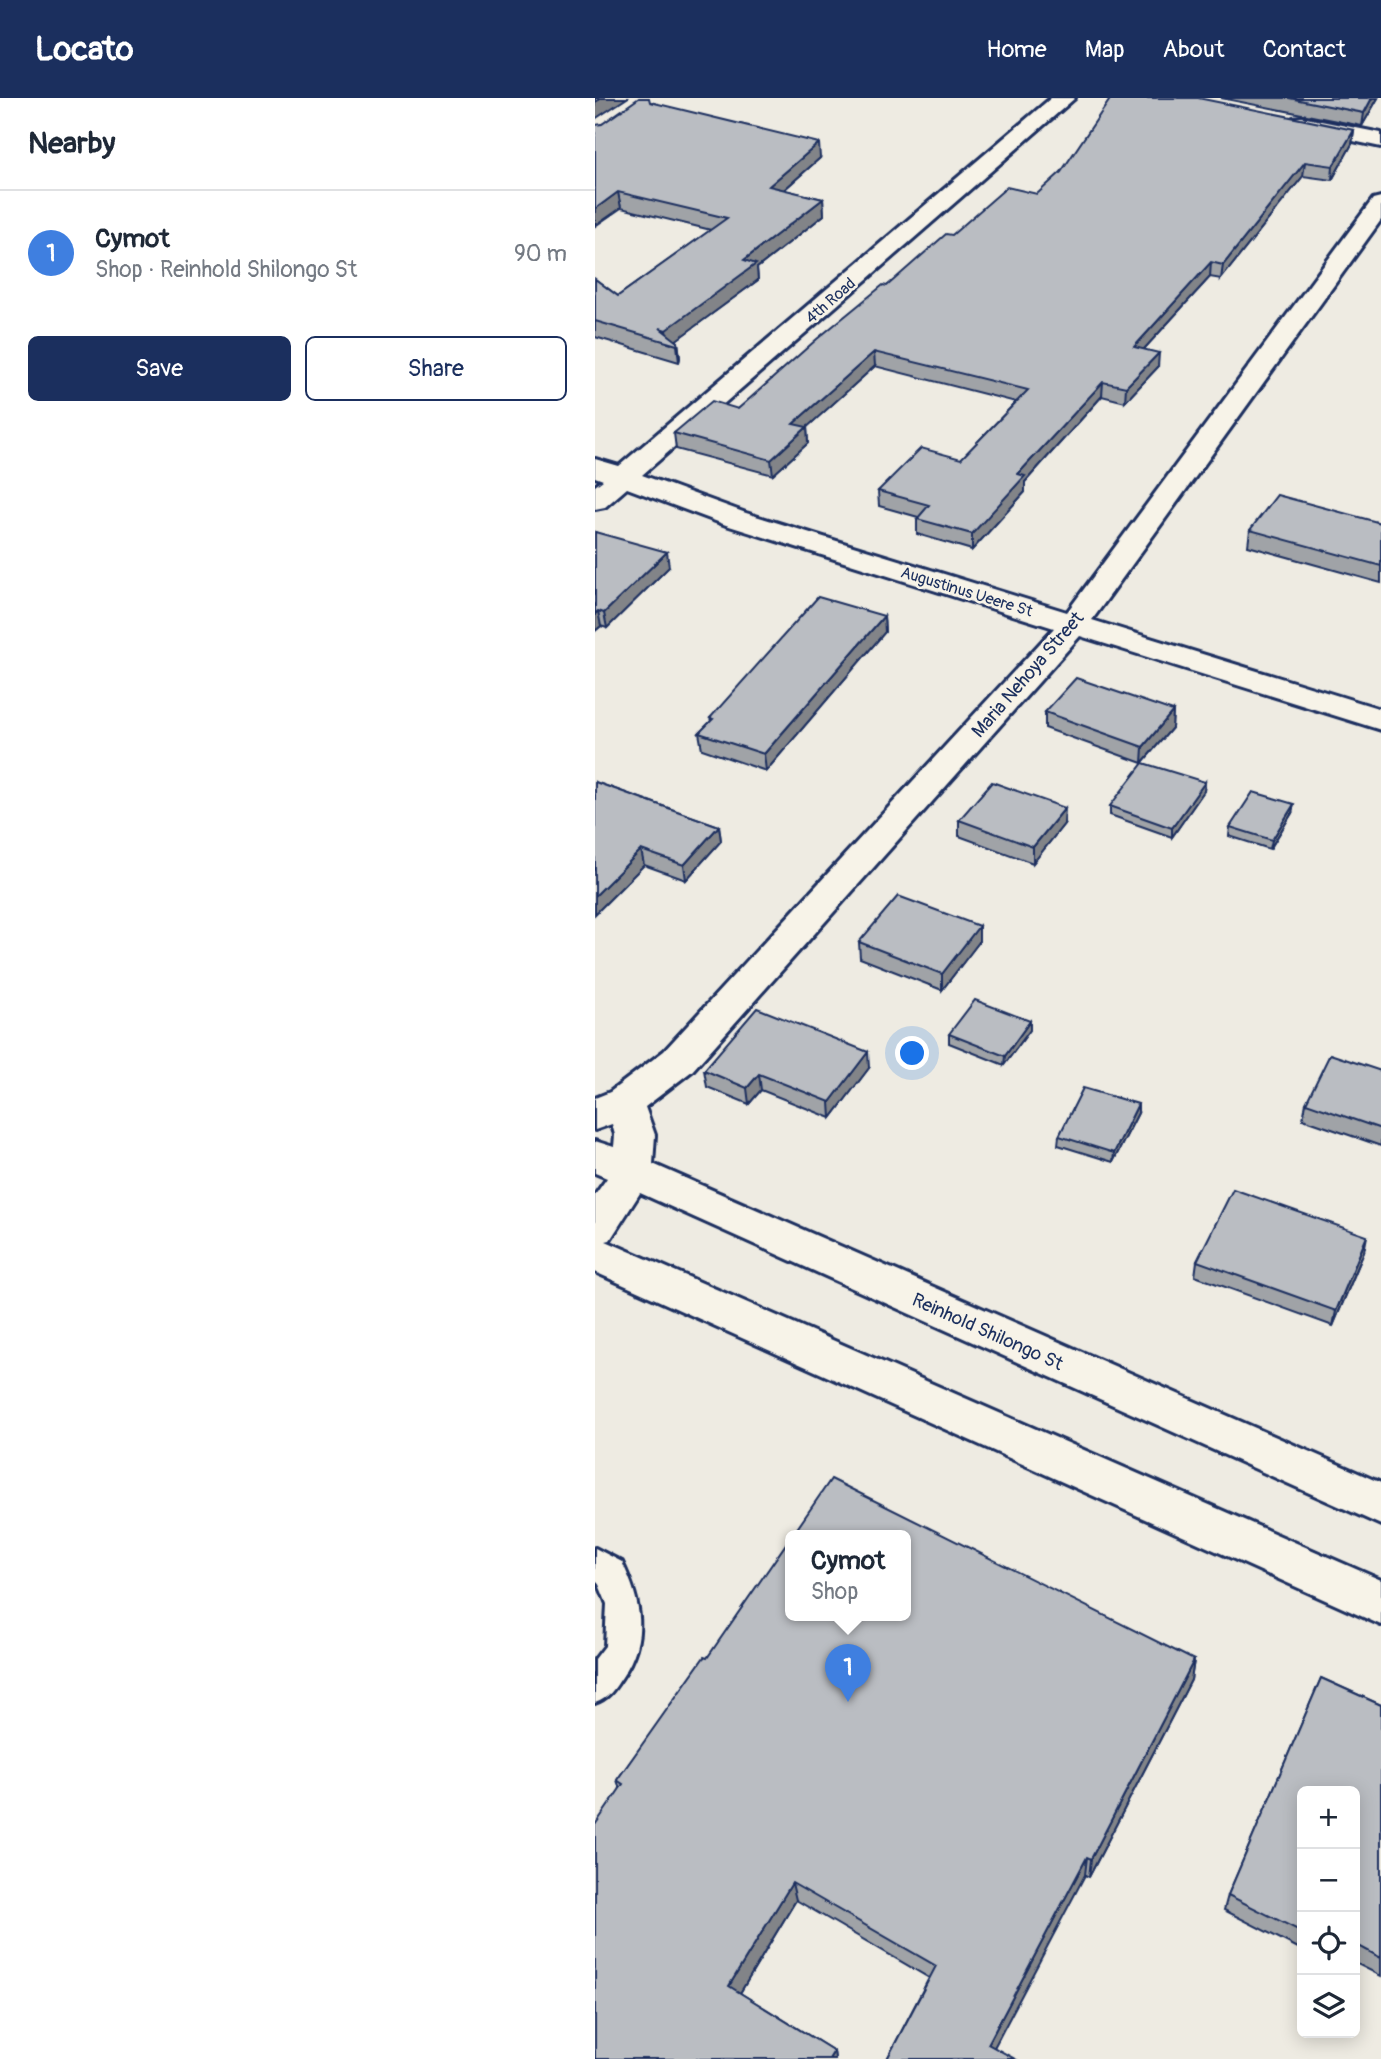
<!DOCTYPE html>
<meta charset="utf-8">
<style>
:root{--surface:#fff;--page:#f2f2f3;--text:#1f2937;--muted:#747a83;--line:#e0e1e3;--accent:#1b2f5e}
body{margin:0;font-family:Pangolin,sans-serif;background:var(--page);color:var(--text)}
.controls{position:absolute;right:21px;bottom:21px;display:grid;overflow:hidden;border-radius:10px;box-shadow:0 4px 18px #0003}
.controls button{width:63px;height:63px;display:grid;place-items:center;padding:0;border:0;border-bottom:2px solid var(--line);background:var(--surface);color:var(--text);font:35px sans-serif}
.you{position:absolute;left:318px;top:956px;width:24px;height:24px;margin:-18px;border:5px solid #fff;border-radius:50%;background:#1a73e8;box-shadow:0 0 0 10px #1a73e833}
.badge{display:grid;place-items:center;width:46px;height:46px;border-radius:50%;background:var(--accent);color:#fff;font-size:23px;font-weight:700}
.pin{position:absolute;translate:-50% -58px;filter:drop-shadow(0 2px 4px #0008)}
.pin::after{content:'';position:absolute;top:37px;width:24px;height:21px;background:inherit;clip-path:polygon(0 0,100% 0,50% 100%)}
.popup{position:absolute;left:190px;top:1432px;width:126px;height:91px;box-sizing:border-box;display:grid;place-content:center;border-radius:10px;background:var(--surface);filter:drop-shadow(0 2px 5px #0005);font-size:23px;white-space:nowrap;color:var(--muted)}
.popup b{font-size:26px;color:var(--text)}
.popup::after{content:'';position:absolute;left:50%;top:100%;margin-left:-14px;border:14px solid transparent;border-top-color:var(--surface)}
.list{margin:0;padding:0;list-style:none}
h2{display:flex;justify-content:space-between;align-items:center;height:91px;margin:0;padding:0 28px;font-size:30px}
h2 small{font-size:23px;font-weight:400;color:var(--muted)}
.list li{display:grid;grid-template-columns:46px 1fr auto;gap:21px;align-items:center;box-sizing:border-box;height:126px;padding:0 28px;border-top:2px solid var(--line)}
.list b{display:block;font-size:26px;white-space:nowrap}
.list p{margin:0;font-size:23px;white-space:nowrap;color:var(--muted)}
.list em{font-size:23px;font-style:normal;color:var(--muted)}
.actions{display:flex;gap:14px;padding:21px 28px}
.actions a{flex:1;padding:16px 0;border:2px solid var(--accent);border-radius:10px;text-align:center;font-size:24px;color:var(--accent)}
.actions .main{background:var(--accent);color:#fff}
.icon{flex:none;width:38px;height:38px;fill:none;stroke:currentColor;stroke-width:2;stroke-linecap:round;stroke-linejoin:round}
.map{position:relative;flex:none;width:786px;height:1961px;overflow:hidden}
header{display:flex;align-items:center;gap:42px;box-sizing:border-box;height:98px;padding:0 35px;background:var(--accent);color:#fff}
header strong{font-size:33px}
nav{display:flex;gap:38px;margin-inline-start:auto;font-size:24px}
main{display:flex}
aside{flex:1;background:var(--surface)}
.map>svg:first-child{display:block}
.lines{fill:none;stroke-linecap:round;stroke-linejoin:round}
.service-casing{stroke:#1b2f5e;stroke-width:6}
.minor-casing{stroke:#1b2f5e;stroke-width:6}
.service{fill:#f7f3e8;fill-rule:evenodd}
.minor{fill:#f7f3e8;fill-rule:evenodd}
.wall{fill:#a0a3a7;stroke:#1b2f5e;stroke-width:2}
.shaded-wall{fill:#828488;stroke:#1b2f5e;stroke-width:2}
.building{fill:#babdc2;stroke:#1b2f5e;stroke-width:2}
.labels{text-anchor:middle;stroke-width:5;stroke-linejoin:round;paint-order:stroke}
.far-street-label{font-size:16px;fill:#1b2f5e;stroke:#f7f3e8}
.street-label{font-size:19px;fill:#1b2f5e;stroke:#f7f3e8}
</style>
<header>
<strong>Locato</strong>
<nav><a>Home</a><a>Map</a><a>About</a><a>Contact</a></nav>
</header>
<main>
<aside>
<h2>Nearby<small></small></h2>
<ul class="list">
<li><span class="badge" style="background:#3f7fe0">1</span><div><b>Cymot</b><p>Shop · Reinhold Shilongo St</p></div><em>90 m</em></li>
</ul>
<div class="actions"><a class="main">Save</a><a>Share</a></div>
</aside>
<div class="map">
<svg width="786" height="1961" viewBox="0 0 786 1961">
<rect width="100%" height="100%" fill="#eeebe2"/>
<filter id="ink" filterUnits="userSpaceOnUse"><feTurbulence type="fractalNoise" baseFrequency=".0143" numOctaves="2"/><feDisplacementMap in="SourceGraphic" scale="14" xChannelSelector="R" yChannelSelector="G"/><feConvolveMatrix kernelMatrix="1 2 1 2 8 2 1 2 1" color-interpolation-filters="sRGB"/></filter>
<g filter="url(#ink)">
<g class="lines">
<g class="service-casing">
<path id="service" d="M 0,1450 L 27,1464 C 46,1504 54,1540 27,1579 C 19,1591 14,1600 0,1605 L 0,1561 L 10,1548 L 12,1506 L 3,1484 L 0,1482 Z"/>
</g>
<g class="minor-casing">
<g id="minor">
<path d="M 456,0 L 480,0 L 47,377 L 151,415 L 472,514 L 778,101 L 786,99 L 786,122 L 497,522 L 786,611 L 786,632 L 485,538 L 97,973 L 50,1009 L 60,1037 L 58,1066 L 786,1385 L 786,1427 L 45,1095 L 15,1142 L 11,1143 L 786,1482 L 786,1527 L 0,1174 L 0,1097 L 12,1080 L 0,1075 L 0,1043 L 19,1049 L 20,1037 L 17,1026 L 0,1032 L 0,1000 L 15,994 L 69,953 L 459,530 L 131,427 L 32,390 L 10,409 L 0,411 L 0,388 L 8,382 L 0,379 L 0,361 L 24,368 Z"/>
<path d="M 706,19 L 786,35 L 786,49 L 698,30 L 695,25 L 698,20 Z"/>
</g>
</g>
<use href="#service" class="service"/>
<use href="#minor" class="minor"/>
</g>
<g class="wall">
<path d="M 626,0 L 783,0 L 767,28 Z"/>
<path d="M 55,4 L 225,60 L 189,92 L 228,101 L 229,117 L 162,170 L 163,182 L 81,242 L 83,244 L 85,260 L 84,264 L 0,239 L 0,181 L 23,198 L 116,132 L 26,110 L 7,26 Z"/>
<path d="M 759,32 L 757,46 L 737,82 L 708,78 L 626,181 L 615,179 L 549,251 L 563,269 L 530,304 L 507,298 L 430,384 L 430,394 L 377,452 L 322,436 L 322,421 L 323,419 L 284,408 L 283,393 L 366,361 L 421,304 L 280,268 L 212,329 L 213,345 L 178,377 L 81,351 L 79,335 L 143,311 L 292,188 L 357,137 L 442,96 Z"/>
<path d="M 786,425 L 786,485 L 653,448 L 655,432 Z"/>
<path d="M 0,434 L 74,469 L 12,530 L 6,528 L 0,533 Z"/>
<path d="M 289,518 L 290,534 L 171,673 L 107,651 L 104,635 L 116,623 L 115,620 Z"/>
<path d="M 578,613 L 577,630 L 547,665 L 450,630 L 450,614 Z"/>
<path d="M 0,684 L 124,728 L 126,743 L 91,782 L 49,767 L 0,816 Z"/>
<path d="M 610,684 L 609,693 L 577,739 L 515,717 L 515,708 Z"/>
<path d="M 697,715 L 675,751 L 634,738 L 635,729 Z"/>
<path d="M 364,722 L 469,726 L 438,765 L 364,738 Z"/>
<path d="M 384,828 L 384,844 L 347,892 L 265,860 L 264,844 Z"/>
<path d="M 435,923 L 435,932 L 409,967 L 354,945 L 354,936 Z"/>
<path d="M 274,970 L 236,1020 L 166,992 L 154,1006 L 112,989 L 109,972 Z"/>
<path d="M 786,973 L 786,1048 L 708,1021 L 711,1005 Z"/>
<path d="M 543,1015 L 518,1064 L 463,1047 L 464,1038 Z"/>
<path d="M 769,1154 L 738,1228 L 600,1178 L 602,1163 Z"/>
<path d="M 112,1560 L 599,1562 L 596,1582 L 494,1779 L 490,1777 L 292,1961 L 334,1880 L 201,1802 L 145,1895 L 239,1953 L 240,1961 L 0,1961 L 25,1691 L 22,1682 Z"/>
<path d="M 726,1580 L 786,1607 L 786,1878 L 760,1865 L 760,1693 L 707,1693 L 707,1852 L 629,1812 L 633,1797 Z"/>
</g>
<g class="shaded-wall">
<path d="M 7,0 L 32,0 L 0,21 L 0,4 Z"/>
<path d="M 777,0 L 783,0 L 767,28 L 769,15 Z"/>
<path d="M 759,32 L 757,46 L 737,82 L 738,68 Z"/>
<path d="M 224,45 L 225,60 L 175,104 L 174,88 Z"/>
<path d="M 710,64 L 708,78 L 626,181 L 628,167 Z"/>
<path d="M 23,94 L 26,110 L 0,128 L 0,111 Z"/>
<path d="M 228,101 L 229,117 L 162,170 L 163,182 L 76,246 L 73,245 L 71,232 L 149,162 Z"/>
<path d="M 616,164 L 615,179 L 538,263 L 539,249 Z"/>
<path d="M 83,244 L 85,260 L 84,264 L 82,247 Z"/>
<path d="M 279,254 L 280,268 L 199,341 L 198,326 Z"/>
<path d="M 564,255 L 563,269 L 530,304 L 531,289 Z"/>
<path d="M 508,284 L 507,298 L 430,384 L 430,394 L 377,452 L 377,436 L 423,376 Z"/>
<path d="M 212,329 L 213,345 L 178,377 L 176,362 Z"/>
<path d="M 72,454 L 74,469 L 12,530 L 9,515 Z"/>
<path d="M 3,513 L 6,528 L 0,533 L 0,516 Z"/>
<path d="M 289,518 L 290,534 L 171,673 L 169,656 Z"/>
<path d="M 578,613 L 577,630 L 547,665 L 548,649 Z"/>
<path d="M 610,684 L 609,693 L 577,739 L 577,730 Z"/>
<path d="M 699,706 L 697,715 L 675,751 L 677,742 Z"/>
<path d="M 470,710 L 469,726 L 438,765 L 438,749 Z"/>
<path d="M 124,728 L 126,743 L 91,782 L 89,767 Z"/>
<path d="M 46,752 L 49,767 L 0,816 L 0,798 Z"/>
<path d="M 384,828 L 384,844 L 347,892 L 347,876 Z"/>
<path d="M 435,923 L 435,932 L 409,967 L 410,958 Z"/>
<path d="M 273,954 L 274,970 L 236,1020 L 235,1004 Z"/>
<path d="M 164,976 L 166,992 L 154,1006 L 152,990 Z"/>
<path d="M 543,1006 L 543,1015 L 518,1064 L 519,1055 Z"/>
<path d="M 772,1138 L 769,1154 L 738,1228 L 741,1213 Z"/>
<path d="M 599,1562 L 596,1582 L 494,1779 L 496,1761 Z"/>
<path d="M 492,1759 L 490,1777 L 393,1961 L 393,1946 Z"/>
<path d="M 197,1785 L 201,1802 L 139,1905 L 134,1888 Z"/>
<path d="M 239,1953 L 240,1961 L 234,1961 Z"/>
</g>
<g class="building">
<path d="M 0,0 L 7,0 L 0,4 Z"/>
<path d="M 44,0 L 54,0 L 55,4 L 224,45 L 174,88 L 228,101 L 149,162 L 161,166 L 71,232 L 65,230 L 83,244 L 82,247 L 0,223 L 0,181 L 23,198 L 132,120 L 23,94 L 0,111 L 0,27 L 7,26 Z"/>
<path d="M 516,0 L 603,0 L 759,32 L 738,68 L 710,64 L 628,167 L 616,164 L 539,249 L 564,255 L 531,289 L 508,284 L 423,376 L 430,378 L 377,436 L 322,421 L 334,407 L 283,393 L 326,350 L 366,361 L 433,292 L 279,254 L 198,326 L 212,329 L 176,362 L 79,335 L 117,303 L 143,311 L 222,241 L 288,187 L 292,188 L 351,136 L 357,137 L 412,89 L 442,96 L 466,74 Z"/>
<path d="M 694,0 L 777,0 L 769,15 Z"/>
<path d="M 682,397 L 786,425 L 786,468 L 655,432 Z"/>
<path d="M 0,434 L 72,454 L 9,515 L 3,513 L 0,516 Z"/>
<path d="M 223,499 L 289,518 L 169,656 L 104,635 L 118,621 L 115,620 Z"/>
<path d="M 481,580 L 578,613 L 548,649 L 450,614 Z"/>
<path d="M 548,665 L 610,684 L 577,730 L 515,708 Z"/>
<path d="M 0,684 L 124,728 L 89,767 L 46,752 L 0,798 Z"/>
<path d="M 397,684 L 470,710 L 438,749 L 364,722 Z"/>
<path d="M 658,694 L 699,706 L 677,742 L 635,729 Z"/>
<path d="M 303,798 L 384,828 L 347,876 L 264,844 Z"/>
<path d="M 380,902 L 435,923 L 410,958 L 354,936 Z"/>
<path d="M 162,910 L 273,954 L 235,1004 L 164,976 L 152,990 L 109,972 Z"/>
<path d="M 735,956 L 786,973 L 786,1031 L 711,1005 Z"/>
<path d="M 488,990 L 543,1006 L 519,1055 L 464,1038 Z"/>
<path d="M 638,1091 L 772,1138 L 741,1213 L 602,1163 Z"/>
<path d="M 236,1381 L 599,1562 L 496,1761 L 492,1759 L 393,1946 L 420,1961 L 292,1961 L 341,1868 L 197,1785 L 134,1888 L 239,1953 L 234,1961 L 0,1961 L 0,1727 L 28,1686 L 22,1682 L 109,1559 L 112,1560 L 195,1440 L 195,1518 L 311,1518 L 311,1438 L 197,1438 Z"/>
<path d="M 726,1580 L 786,1607 L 786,1860 L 760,1846 L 760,1693 L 707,1693 L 707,1834 L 633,1797 Z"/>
</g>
</g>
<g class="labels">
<g class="far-street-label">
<text transform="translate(235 202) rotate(-41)" y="6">4th Road</text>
<text transform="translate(372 493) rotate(17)" y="6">Augustinus Ueere St</text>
</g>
<g class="street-label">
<text transform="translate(432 576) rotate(-49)" y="7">Maria Nehoya Street</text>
<text transform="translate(393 1233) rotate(24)" y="7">Reinhold Shilongo St</text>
</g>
</g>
</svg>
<div class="controls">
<button>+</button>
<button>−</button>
<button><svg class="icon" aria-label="locate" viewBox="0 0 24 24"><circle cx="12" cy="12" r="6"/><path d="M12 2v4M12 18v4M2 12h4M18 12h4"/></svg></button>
<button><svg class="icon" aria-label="layers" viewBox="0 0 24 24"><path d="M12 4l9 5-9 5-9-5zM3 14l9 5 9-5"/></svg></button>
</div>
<div class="you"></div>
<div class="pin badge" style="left:253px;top:1604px;background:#3f7fe0">1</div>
<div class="popup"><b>Cymot</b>Shop</div>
</div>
</main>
